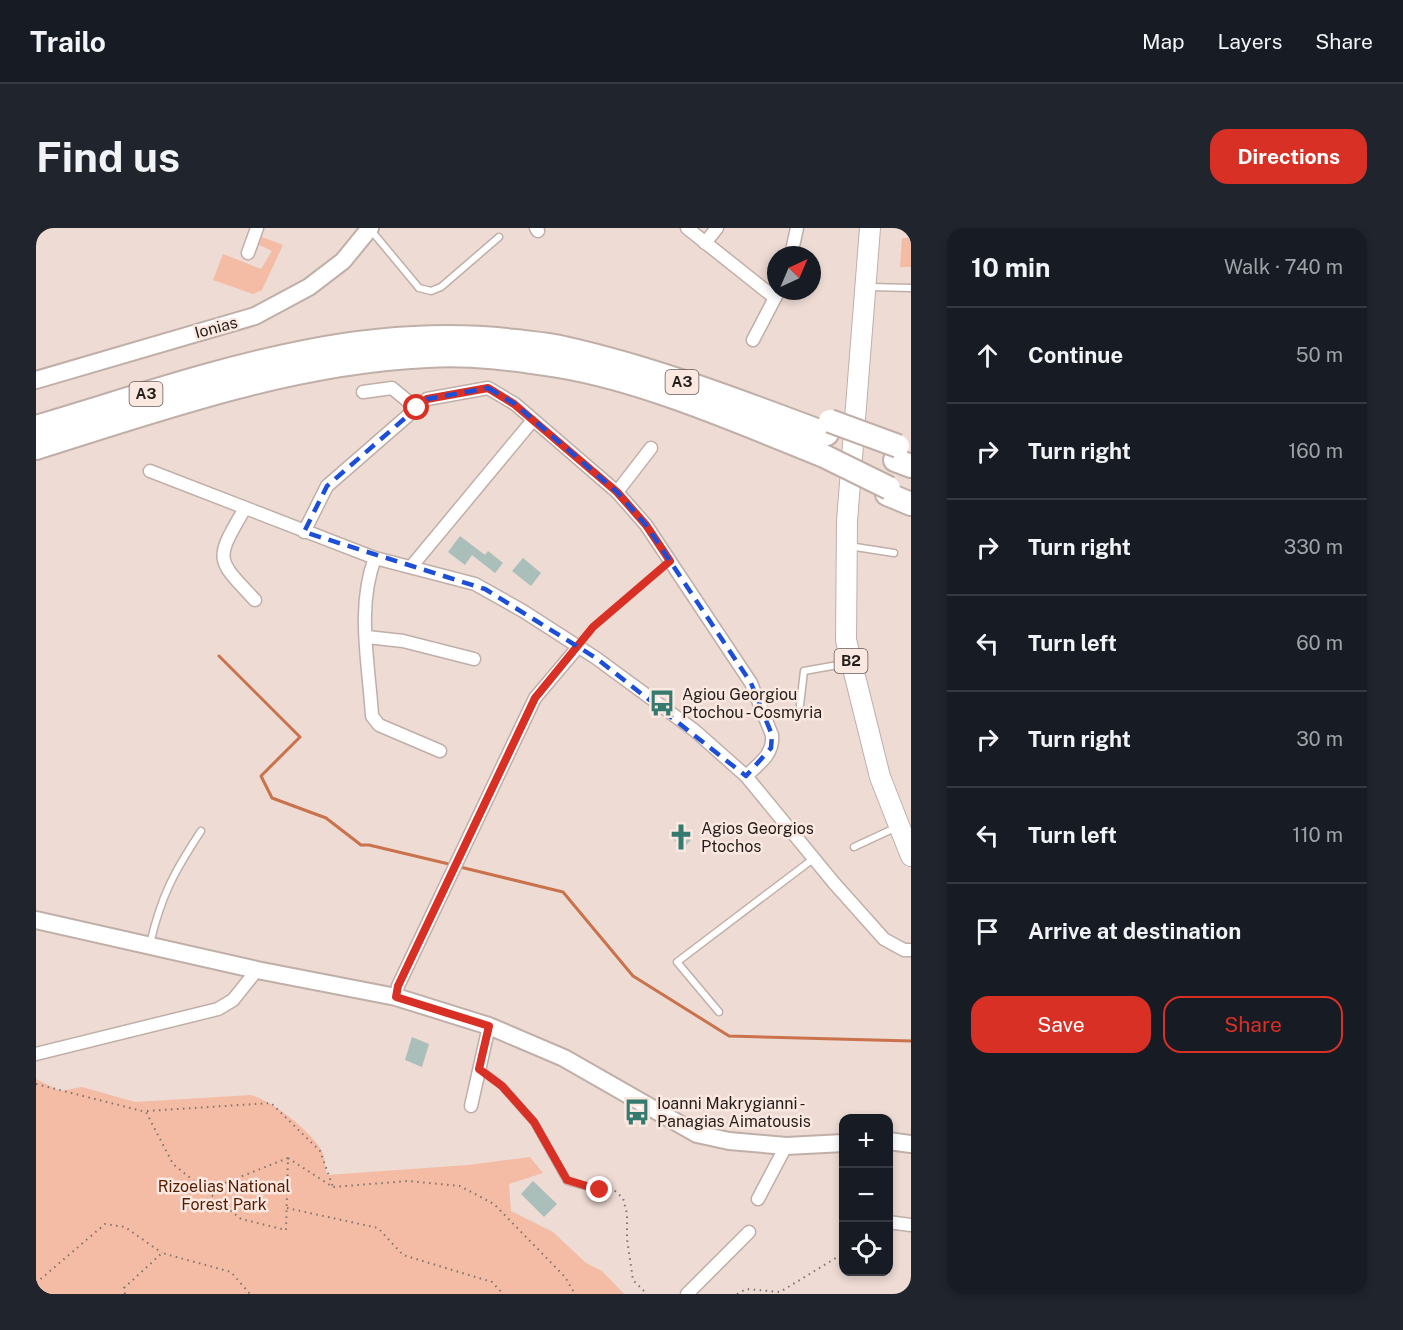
<!DOCTYPE html>
<meta charset="utf-8">
<style>
:root{--surface:#171b24;--page:#20242c;--text:#f1f3f6;--muted:#9ea1a6;--line:#363941;--accent:#d93025}
body{margin:0;font-family:"Public Sans",sans-serif;background:var(--page);color:var(--text)}
.controls{position:absolute;right:18px;bottom:18px;display:grid;overflow:hidden;border-radius:12px;box-shadow:0 3px 9px #0003}
.controls button{width:54px;height:54px;display:grid;place-items:center;padding:0;border:0;border-bottom:2px solid var(--line);background:var(--surface);color:var(--text);font:30px sans-serif}
.compass{position:absolute;left:731px;top:18px;width:54px;height:54px;border-radius:50%;background:var(--surface);box-shadow:0 3px 9px #0003;rotate:44deg}
.stop{position:absolute;width:18px;height:18px;margin:-14px;border:4px solid #d93025;border-radius:50%;background:#fff}
.stop.end{background:#d93025;border-color:#fff;box-shadow:0 2px 6px #0008}
.list{margin:0;padding:0;list-style:none}
h2{display:flex;justify-content:space-between;align-items:center;height:78px;margin:0;padding:0 24px;font-size:26px}
h2 small{font-size:20px;font-weight:400;color:var(--muted)}
.list li{display:grid;grid-template-columns:39px 1fr auto;gap:18px;align-items:center;box-sizing:border-box;height:96px;padding:0 24px;border-top:2px solid var(--line)}
.list b{display:block;font-size:22px;white-space:nowrap}
.list em{font-size:20px;font-style:normal;color:var(--muted)}
.actions{display:flex;gap:12px;padding:18px 24px}
.actions a{flex:1;padding:14px 0;border:2px solid var(--accent);border-radius:18px;text-align:center;font-size:21px;color:var(--accent)}
.actions .main{background:var(--accent);color:#fff}
.icon{flex:none;width:33px;height:33px;fill:none;stroke:currentColor;stroke-width:2;stroke-linecap:round;stroke-linejoin:round}
.map{position:relative;flex:none;width:875px;height:1066px;overflow:hidden;border-radius:18px}
header{display:flex;align-items:center;gap:36px;box-sizing:border-box;height:84px;padding:0 30px;background:var(--surface);border-bottom:2px solid var(--line)}
header strong{font-size:28px}
nav{display:flex;gap:33px;margin-inline-start:auto;font-size:21px}
.intro{display:flex;align-items:center;justify-content:space-between;box-sizing:border-box;height:144px;padding:0 36px}
h1{margin:0;font-size:42px}
.button{padding:15px 27px;border-radius:18px;background:var(--accent);color:#fff;font-size:21px;font-weight:700}
main{display:flex;gap:36px;padding:0 36px}
aside{flex:1;background:var(--surface);border-radius:18px;box-shadow:0 3px 9px #0003}
.map>svg:first-child{display:block}
.green{fill:#f4bca5}
.lines{fill:none;stroke-linecap:round;stroke-linejoin:round}
.stream{stroke:#c9724c;stroke-width:3}
.building{fill:#aabeba}
.service-casing{stroke:#c0afa8;stroke-width:9}
.minor-casing{stroke:#c0afa8;stroke-width:15}
.secondary-casing{stroke:#c0afa8;stroke-width:20}
.primary-casing{stroke:#c0afa8;stroke-width:22}
.motorway-casing{stroke:#c0afa8;stroke-width:26}
.path{stroke:#7e736e;stroke-width:2;stroke-dasharray:1.5 4.5;stroke-linecap:butt}
.service{stroke:#fff;stroke-width:6}
.minor{stroke:#fff;stroke-width:12}
.secondary{stroke:#fff;stroke-width:16}
.primary{stroke:#fff;stroke-width:20}
.motorway{stroke:#fff;stroke-width:22}
.motorway-bridge-casing{stroke:#c0afa8;stroke-width:26;stroke-linecap:butt}
.motorway-bridge{stroke:#fff;stroke-width:22}
.route{stroke:#d93025;stroke-width:8}
.marked{fill:none;stroke:#1d4ed8;stroke-width:4.5;stroke-dasharray:12 8;stroke-linejoin:round}
.labels{text-anchor:middle;stroke-width:5;stroke-linejoin:round;paint-order:stroke}
.shield{fill:#fae8e1;stroke:#645b56;stroke-width:1.5}
.shield-label{font-size:15px;font-weight:bold;fill:#241e1b}
.street-label{font-size:16px;fill:#241e1b;stroke:#fae8e1}
.poi-label{font-size:16px;fill:#241e1b;stroke:#fae8e1;text-anchor:start}
.park-label{font-size:16px;fill:#551d00;stroke:#fae8e1}
</style>
<header>
<strong>Trailo</strong>
<nav><a>Map</a><a>Layers</a><a>Share</a></nav>
</header>
<div class="intro"><h1>Find us</h1><a class="button">Directions</a></div>
<main>
<div class="map">
<svg width="875" height="1066" viewBox="0 0 875 1066">
<rect width="100%" height="100%" fill="#eddbd4"/>
<g class="green">
<path d="M 226,9 L 247,17 L 226,62 L 217,66 L 177,52 L 187,26 L 225,41 L 236,23 L 221,16 Z"/>
<path d="M 866,10 L 875,10 L 875,39 L 864,39 Z"/>
<path d="M 0,851 L 24,863 L 46,859 L 99,874 L 215,867 C 237,874 271,900 284,920 C 289,926 289,939 291,947 L 432,937 L 494,929 L 507,945 L 473,956 L 475,983 L 517,1004 L 550,1035 L 566,1043 L 588,1066 L 0,1066 Z"/>
</g>
<g class="lines">
<g class="stream">
<path d="M 183,428 L 264,509 L 225,548 L 236,570 L 290,590 L 325,617 L 333,617 L 417,637"/>
<path d="M 424,639 L 527,664 L 597,748 L 693,808 L 875,813"/>
</g>
</g>
<g class="building">
<path d="M 424,308 L 449,327 L 452,323 L 467,335 L 459,345 L 436,327 L 429,337 L 412,324 Z"/>
<path d="M 487,330 L 505,345 L 495,358 L 476,343 Z"/>
<path d="M 643,598 L 655,612 L 646,621 L 634,607 Z"/>
<path d="M 376,809 L 393,816 L 386,839 L 369,832 Z"/>
<path d="M 497,953 L 521,976 L 508,989 L 485,966 Z"/>
</g>
<g class="lines">
<g class="service-casing">
<g id="service">
<path d="M 334,1 L 383,60 L 395,63 L 405,59 L 463,9"/>
<path d="M 833,59 L 875,60"/>
<path d="M 813,318 L 858,325"/>
<path d="M 764,477 L 768,443 L 813,435"/>
<path d="M 818,619 L 861,599"/>
<path d="M 114,716 C 125,668 138,644 165,603"/>
<path d="M 683,784 L 641,734 L 777,631"/>
<path d="M 444,841 L 466,858 L 498,894 L 531,953 L 564,962"/>
</g>
</g>
<g class="minor-casing">
<g id="minor">
<path d="M 500,0 L 502,3"/>
<path d="M 651,0 L 739,70"/>
<path d="M 669,15 L 681,0"/>
<path d="M 212,25 L 221,0"/>
<path d="M 755,27 L 761,0"/>
<path d="M 717,112 L 742,64"/>
<path d="M 327,164 L 356,160 L 380,180"/>
<path d="M 114,243 L 339,330 L 439,356 L 487,383 L 560,430 L 658,502 L 710,548 L 798,655 L 848,711 L 868,722 L 875,722"/>
<path d="M 581,264 L 615,220"/>
<path d="M 208,282 C 179,332 179,330 219,372"/>
<path d="M 268,304 L 291,258 L 391,171 L 452,160 L 479,176 L 581,264 L 610,297 L 715,455 L 736,507 C 738,526 723,536 710,548"/>
<path d="M 339,330 C 320,380 333,436 336,488 L 343,497 L 404,523"/>
<path d="M 375,339 L 497,192"/>
<path d="M 331,409 L 367,413 L 438,431"/>
<path d="M 360,769 L 362,758 L 499,470 L 542,419"/>
<path d="M 0,826 L 182,781 L 197,772 L 221,742"/>
<path d="M 435,878 L 453,798"/>
<path d="M 722,971 L 750,918"/>
<path d="M 852,994 L 875,997"/>
<path d="M 651,1066 L 713,1004"/>
</g>
</g>
<g class="secondary-casing">
<g id="secondary">
<path d="M 0,152 L 219,88 L 273,59 L 307,33 L 334,0"/>
<path d="M 0,692 L 221,742 L 360,769 L 453,798 L 528,830 L 661,906 L 693,913 L 750,918 L 808,915"/>
<path d="M 852,913 L 875,916"/>
</g>
</g>
<g class="primary-casing">
<path id="primary" d="M 834,0 L 811,293 L 810,412 L 844,549 L 875,628"/>
</g>
<g class="motorway-casing">
<g id="motorway">
<path d="M 0,199 C 159,152 310,93 479,113 C 495,115 512,116 528,120 C 618,140 705,174 791,206"/>
<path d="M 0,220 C 127,180 257,134 391,128 C 434,125 479,131 522,138 C 608,152 706,195 788,228"/>
<path d="M 859,232 L 875,238"/>
<path d="M 851,266 L 875,276"/>
</g>
</g>
<g class="path">
<path d="M 549,409 L 557,399 L 625,341"/>
<path d="M 0,856 L 110,884 L 137,936 L 205,991 L 250,1002 L 252,930 L 171,962"/>
<path d="M 111,883 L 235,875 L 284,923 L 297,959"/>
<path d="M 252,930 L 297,959 L 372,953 L 424,958 L 458,976 L 529,1049 L 539,1066"/>
<path d="M 573,962 L 578,962 L 587,970 L 591,986 L 591,1011 L 597,1052 L 611,1066"/>
<path d="M 251,980 L 342,1000 L 367,1027 L 456,1054 L 467,1066"/>
<path d="M 0,1055 L 69,996 L 89,999 L 126,1025"/>
<path d="M 0,1058 L 1,1066"/>
<path d="M 89,1066 L 88,1060 L 126,1025 L 195,1044 L 214,1066"/>
<path d="M 701,1066 L 710,1061 L 744,1064 L 808,1025"/>
</g>
<use href="#service" class="service"/>
<use href="#minor" class="minor"/>
<use href="#secondary" class="secondary"/>
<use href="#primary" class="primary"/>
<use href="#motorway" class="motorway"/>
<g class="motorway-bridge-casing">
<g id="motorway-bridge">
<path d="M 794,193 L 862,218"/>
<path d="M 788,228 L 853,260"/>
</g>
</g>
<use href="#motorway-bridge" class="motorway-bridge"/>
</g>
<g class="lines">
<path class="route" d="M 381,180 L 391,171 L 452,160 L 478,176 L 581,264 L 610,297 L 634,333 L 557,399 L 499,470 L 362,758 L 360,769 L 453,798 L 443,841 L 466,858 L 498,894 L 531,952 L 564,962"/>
</g>
<path class="marked" d="M 452,160 L 479,176 L 581,264 L 610,297 L 715,455 L 736,507 L 735,520 L 710,548 L 560,430 L 449,361 L 268,304 L 291,258 L 391,171 Z"/>
<defs>
<g id="bus-bare" transform="scale(2.07)"><path d="M-5-6H5V4H4V6H2V4H-2V6H-4V4H-5ZM-3.5-4V0h7V-4ZM-3.5 1.2v1.5H-2V1.2ZM2 1.2v1.5H3.5V1.2Z" fill="#357a6f" stroke="#fae8e1" stroke-width="2.5" paint-order="stroke"/></g>
<g id="church-bare" transform="scale(2.07)"><path d="M-1.2-6h2.4v3.5h3.3v2.4h-3.3V6h-2.4V-.1h-3.3v-2.4h3.3Z" fill="#357a6f" stroke="#fae8e1" stroke-width="2.5" paint-order="stroke"/></g>
</defs>
<g fill-rule="evenodd">
<use href="#bus-bare" x="626" y="475"/>
<use href="#church-bare" x="645" y="609"/>
<use href="#bus-bare" x="601" y="884"/>
</g>
<g class="labels">
<g class="shield">
<rect x="629.5" y="142" width="33" height="24" rx="4.5"/>
<rect x="93.5" y="154" width="33" height="24" rx="4.5"/>
<rect x="798.5" y="421" width="33" height="24" rx="4.5"/>
</g>
<g class="shield-label">
<text x="646" y="159">A3</text>
<text x="110" y="171">A3</text>
<text x="815" y="438">B2</text>
</g>
<g class="street-label">
<text transform="translate(180 99) rotate(-15)" y="6">Ionias</text>
</g>
<g class="poi-label">
<text x="646" y="472">Agiou Georgiou<tspan x="646" dy="18">Ptochou - Cosmyria</tspan></text>
<text x="665" y="606">Agios Georgios<tspan x="665" dy="18">Ptochos</tspan></text>
<text x="621" y="881">Ioanni Makrygianni -<tspan x="621" dy="18">Panagias Aimatousis</tspan></text>
</g>
<g class="park-label">
<text x="188" y="964">Rizoelias National<tspan x="188" dy="18">Forest Park</tspan></text>
</g>
</g>
</svg>
<div class="controls">
<button>+</button>
<button>−</button>
<button><svg class="icon" aria-label="locate" viewBox="0 0 24 24"><circle cx="12" cy="12" r="6"/><path d="M12 2v4M12 18v4M2 12h4M18 12h4"/></svg></button>
</div>
<svg class="compass" viewBox="-18 -18 36 36"><path d="M0-13l5 13h-10z" fill="#e53935"/><path d="M0 13l5-13h-10z" fill="#9ea1a6"/></svg>
<div class="stop" style="left:381px;top:180px"></div>
<div class="stop end" style="left:564px;top:962px"></div>
</div>
<aside>
<h2>10 min<small>Walk · 740 m</small></h2>
<ul class="list">
<li><svg class="icon" aria-label="ahead" viewBox="0 0 24 24"><path d="M12 20V5M6 11l6-6 6 6"/></svg><div><b>Continue</b></div><em>50 m</em></li>
<li><svg class="icon" aria-label="right" viewBox="0 0 24 24"><path d="M7 20v-9h11M14 6l5 5-5 5"/></svg><div><b>Turn right</b></div><em>160 m</em></li>
<li><svg class="icon" aria-label="right" viewBox="0 0 24 24"><path d="M7 20v-9h11M14 6l5 5-5 5"/></svg><div><b>Turn right</b></div><em>330 m</em></li>
<li><svg class="icon" aria-label="left" viewBox="0 0 24 24"><path d="M17 20v-9H6M10 6l-5 5 5 5"/></svg><div><b>Turn left</b></div><em>60 m</em></li>
<li><svg class="icon" aria-label="right" viewBox="0 0 24 24"><path d="M7 20v-9h11M14 6l5 5-5 5"/></svg><div><b>Turn right</b></div><em>30 m</em></li>
<li><svg class="icon" aria-label="left" viewBox="0 0 24 24"><path d="M17 20v-9H6M10 6l-5 5 5 5"/></svg><div><b>Turn left</b></div><em>110 m</em></li>
<li><svg class="icon" aria-label="arrive" viewBox="0 0 24 24"><path d="M6 21V4h12l-3 4 3 4H6"/></svg><div><b>Arrive at destination</b></div></li>
</ul>
<div class="actions"><a class="main">Save</a><a>Share</a></div>
</aside>
</main>
